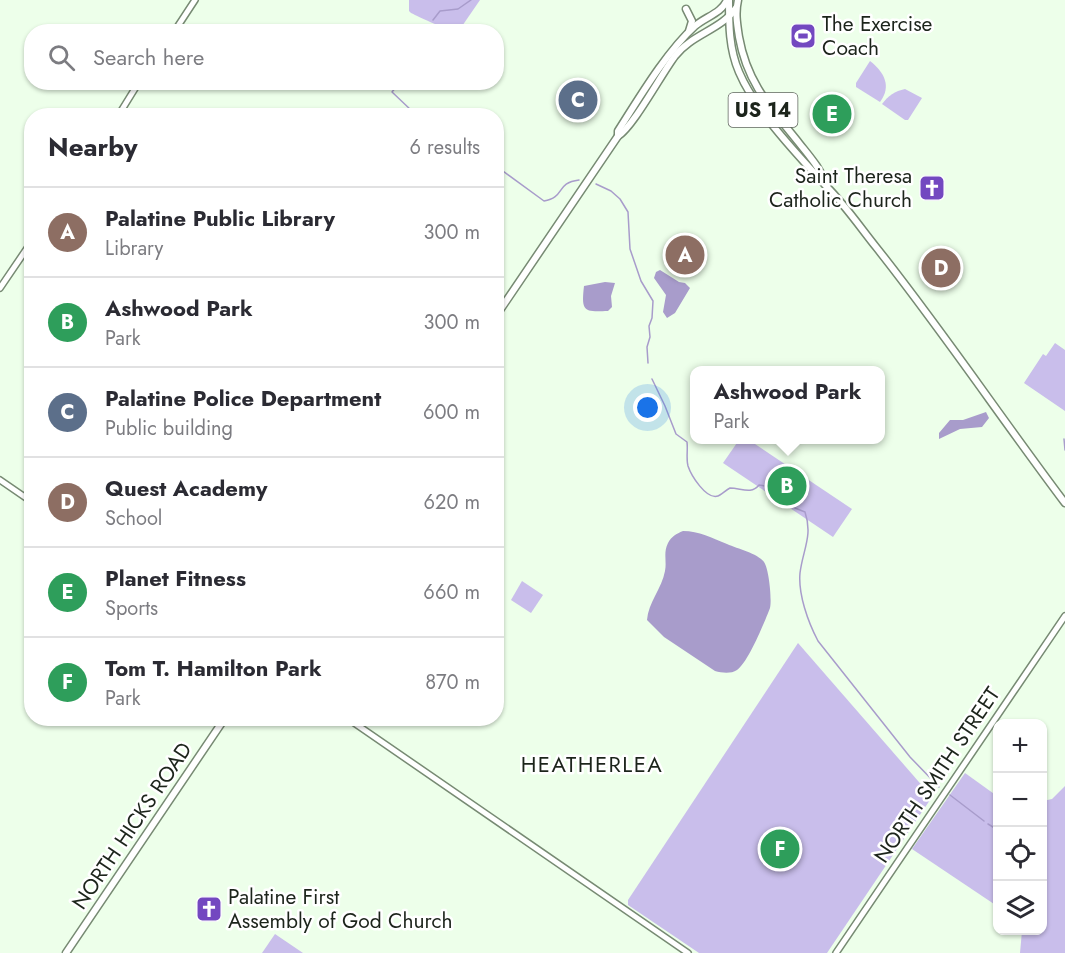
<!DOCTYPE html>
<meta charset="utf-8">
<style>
:root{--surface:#fff;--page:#f7f7f7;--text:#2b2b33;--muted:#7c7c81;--line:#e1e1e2;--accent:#111827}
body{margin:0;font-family:Jost,sans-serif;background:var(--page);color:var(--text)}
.controls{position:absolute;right:18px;bottom:18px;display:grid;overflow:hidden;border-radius:12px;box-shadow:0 2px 4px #0004}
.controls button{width:54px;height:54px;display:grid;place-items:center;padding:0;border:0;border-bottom:2px solid var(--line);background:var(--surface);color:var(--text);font:30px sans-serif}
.you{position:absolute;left:648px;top:408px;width:21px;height:21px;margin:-15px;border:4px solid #fff;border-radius:50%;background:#1a73e8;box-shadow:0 0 0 9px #1a73e833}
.badge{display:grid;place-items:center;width:39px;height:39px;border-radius:50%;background:var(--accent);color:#fff;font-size:20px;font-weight:700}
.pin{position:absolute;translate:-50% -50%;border:3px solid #fff;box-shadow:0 2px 6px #0006}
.popup{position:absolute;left:690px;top:366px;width:195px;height:78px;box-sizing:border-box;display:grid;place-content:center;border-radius:12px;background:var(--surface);filter:drop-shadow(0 2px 4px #0005);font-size:20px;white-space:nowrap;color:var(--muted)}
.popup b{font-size:22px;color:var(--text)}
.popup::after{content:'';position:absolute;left:50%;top:100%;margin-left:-12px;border:12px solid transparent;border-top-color:var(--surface)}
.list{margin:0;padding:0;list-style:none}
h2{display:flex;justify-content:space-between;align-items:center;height:78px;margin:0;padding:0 24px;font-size:26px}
h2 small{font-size:20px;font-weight:400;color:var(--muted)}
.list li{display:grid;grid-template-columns:39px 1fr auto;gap:18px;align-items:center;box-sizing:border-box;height:90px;padding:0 24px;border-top:2px solid var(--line)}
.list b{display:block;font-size:22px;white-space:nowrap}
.list p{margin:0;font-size:20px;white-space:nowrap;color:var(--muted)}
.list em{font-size:20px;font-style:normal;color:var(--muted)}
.icon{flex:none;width:33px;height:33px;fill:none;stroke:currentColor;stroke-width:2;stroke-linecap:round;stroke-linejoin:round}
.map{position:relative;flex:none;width:1065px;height:953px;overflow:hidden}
.search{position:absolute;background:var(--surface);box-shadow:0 2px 4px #0004;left:24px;top:24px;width:480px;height:66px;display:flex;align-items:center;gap:15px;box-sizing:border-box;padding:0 21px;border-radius:24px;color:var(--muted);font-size:22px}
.panel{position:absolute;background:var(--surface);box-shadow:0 2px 4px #0004;left:24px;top:108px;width:480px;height:618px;border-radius:24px}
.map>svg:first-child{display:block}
.green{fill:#c9beeb}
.water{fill:#a89ccb}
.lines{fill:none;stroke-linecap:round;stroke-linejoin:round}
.stream{stroke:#a89ccb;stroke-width:1.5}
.minor-casing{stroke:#778a73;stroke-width:8}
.major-casing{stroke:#778a73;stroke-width:9}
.minor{stroke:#fff;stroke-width:5}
.major{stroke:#fff;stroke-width:6}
.labels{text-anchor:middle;stroke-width:5;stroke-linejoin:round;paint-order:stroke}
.shield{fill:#fff;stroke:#60665f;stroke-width:1.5}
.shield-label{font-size:20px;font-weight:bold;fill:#1c241b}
.poi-label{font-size:21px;fill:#1c241b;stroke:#fff;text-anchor:start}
.street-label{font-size:21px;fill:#1c241b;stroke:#fff}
.neighbourhood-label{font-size:22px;letter-spacing:1.5px;fill:#1c241b;stroke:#fff}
</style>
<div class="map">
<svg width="1065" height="953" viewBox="0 0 1065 953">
<rect width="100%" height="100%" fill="#edffea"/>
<g class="green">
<path d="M 409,0 L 480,0 L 458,32 C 451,32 419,17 411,13 L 409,11 Z"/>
<path d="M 870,61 C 884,72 892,86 880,102 L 856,87 L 856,83 Z"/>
<path d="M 905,89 L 922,98 L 908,120 L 905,120 L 882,104 C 888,96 895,91 905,89 Z"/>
<path d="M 1055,343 L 1065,350 L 1065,411 L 1024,383 L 1043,354 L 1046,356 Z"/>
<path d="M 739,440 L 749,440 L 852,509 L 833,537 L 723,463 Z"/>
<path d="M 522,581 L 543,595 L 531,613 L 511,600 Z"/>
<path d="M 798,643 L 932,797 L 827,953 L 699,953 L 628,905 L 628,900 Z"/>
<path d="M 965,773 L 997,796 L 997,906 L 912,849 Z"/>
<path d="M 1065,786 L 1065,953 L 1020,953 L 1022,931 L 1042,930 L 1043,801 L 1052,799 Z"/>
<path d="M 275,934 L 303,953 L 262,953 Z"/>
</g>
<g class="water">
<path d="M 660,270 L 679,282 L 685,283 L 690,288 L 675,313 L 667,318 L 663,312 L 666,295 L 654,278 L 656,272 Z"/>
<path d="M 605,282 L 615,283 L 611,296 L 612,307 L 608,311 C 584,312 581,312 584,286 Z"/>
<path d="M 986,412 L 989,418 L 982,427 L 960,429 L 939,439 L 939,433 L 950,420 L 963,420 Z"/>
<path d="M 683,531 C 699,531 712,538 727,544 C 738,549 757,553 764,562 C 769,569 772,600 770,608 C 765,621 748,663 737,670 C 731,674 722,673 715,671 L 664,637 L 647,620 C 648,603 662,588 665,571 C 667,561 663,553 668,543 C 672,536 676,534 683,531 Z"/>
</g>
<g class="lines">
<g class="stream">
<path d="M 433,20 L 440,11 L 458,9 L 471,0"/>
<path d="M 427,32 L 428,30"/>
<path d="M 400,82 L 392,92 L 412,111"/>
<path d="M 496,166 L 544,201 C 566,197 555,183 579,180"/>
<path d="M 596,184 L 611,191 L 620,199 L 628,212 L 630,249 L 641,281 L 653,301 L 652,318 L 649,326 L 650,337 L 647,347 L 648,363"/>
<path d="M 652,379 L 665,406 L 676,434 L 687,442 C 688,450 686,459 688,466 C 691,475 706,500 718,496 C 721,495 726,490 730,488 C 741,488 751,495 759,485 L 765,486 L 795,508 L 805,512 C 813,536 803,549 800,573 C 798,594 808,622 818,641 L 910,757 L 939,787"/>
<path d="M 1064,439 L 1065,450"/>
<path d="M 950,795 L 984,821"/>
<path d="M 988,824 L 998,830"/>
</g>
<g class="minor-casing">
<g id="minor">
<path d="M 174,32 L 195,0"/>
<path d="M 118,116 L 139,82"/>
<path d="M 0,288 L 32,241"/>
<path d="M 0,480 L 32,502"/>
<path d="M 347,718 L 688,953"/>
<path d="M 836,953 L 1065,616"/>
</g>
</g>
<g class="major-casing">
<g id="major">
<path d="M 729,0 C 729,24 729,49 739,72 C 756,112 798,155 827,187 C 845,205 860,227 876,247 C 942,330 1001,418 1065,503"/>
<path d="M 738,0 C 735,13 737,24 739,37 C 747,83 771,108 799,143 C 810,157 821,169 827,186"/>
<path d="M 686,9 L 692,21 L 689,31"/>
<path d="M 618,136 L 618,131 C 639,98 667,51 695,26 C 705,17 722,13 727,0"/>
<path d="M 496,316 L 618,136 C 633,127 662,73 675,56 C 692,34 721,30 736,8"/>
<path d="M 66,953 L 225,718"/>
</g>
</g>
<use href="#minor" class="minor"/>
<use href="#major" class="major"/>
</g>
<defs>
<g id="stadium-square" transform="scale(1.35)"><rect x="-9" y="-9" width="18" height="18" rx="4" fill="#7348c0" stroke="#fff"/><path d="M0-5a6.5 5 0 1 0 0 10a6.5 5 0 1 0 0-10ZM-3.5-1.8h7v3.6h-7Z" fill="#fff"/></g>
<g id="church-square" transform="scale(1.35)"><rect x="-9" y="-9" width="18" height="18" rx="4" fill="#7348c0" stroke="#fff"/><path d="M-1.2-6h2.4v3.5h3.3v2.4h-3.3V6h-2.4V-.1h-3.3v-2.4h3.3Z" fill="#fff"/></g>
</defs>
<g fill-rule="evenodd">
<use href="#stadium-square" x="803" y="36"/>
<use href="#church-square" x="932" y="188"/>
<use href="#church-square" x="209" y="909"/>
</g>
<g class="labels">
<rect class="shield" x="728.5" y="93" width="69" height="34" rx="4.5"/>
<g class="shield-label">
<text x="763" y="117">US 14</text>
</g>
<g class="poi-label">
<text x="822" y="31">The Exercise<tspan x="822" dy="24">Coach</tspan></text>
<text x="912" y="183" text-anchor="end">Saint Theresa<tspan x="912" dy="24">Catholic Church</tspan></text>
<text x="228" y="904">Palatine First<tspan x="228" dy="24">Assembly of God Church</tspan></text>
</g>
<g class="street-label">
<text transform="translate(937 775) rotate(-56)" y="7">NORTH SMITH STREET</text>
<text transform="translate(132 826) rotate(-56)" y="7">NORTH HICKS ROAD</text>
</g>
<g class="neighbourhood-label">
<text x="592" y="772">HEATHERLEA</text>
</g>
</g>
</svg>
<div class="controls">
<button>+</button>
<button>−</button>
<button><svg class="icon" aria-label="locate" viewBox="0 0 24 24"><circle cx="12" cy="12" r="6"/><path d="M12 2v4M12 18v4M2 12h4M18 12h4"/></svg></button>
<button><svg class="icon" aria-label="layers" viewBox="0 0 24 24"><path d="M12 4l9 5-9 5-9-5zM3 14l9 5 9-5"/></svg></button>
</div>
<div class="you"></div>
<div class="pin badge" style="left:685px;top:255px;background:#8d6e63">A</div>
<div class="pin badge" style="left:787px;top:486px;background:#2e9e5b">B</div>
<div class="popup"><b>Ashwood Park</b>Park</div>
<div class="pin badge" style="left:578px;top:100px;background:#5c6f8a">C</div>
<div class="pin badge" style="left:941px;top:268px;background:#8d6e63">D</div>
<div class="pin badge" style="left:832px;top:114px;background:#2e9e5b">E</div>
<div class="pin badge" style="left:780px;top:849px;background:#2e9e5b">F</div>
<div class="search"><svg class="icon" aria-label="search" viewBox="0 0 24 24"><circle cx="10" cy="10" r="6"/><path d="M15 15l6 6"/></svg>Search here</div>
<section class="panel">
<h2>Nearby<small>6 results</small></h2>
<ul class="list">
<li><span class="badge" style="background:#8d6e63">A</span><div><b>Palatine Public Library</b><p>Library</p></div><em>300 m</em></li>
<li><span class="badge" style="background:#2e9e5b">B</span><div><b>Ashwood Park</b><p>Park</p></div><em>300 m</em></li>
<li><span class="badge" style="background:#5c6f8a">C</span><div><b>Palatine Police Department</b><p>Public building</p></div><em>600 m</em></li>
<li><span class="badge" style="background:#8d6e63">D</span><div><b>Quest Academy</b><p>School</p></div><em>620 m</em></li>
<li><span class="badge" style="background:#2e9e5b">E</span><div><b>Planet Fitness</b><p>Sports</p></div><em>660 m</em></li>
<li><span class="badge" style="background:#2e9e5b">F</span><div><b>Tom T. Hamilton Park</b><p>Park</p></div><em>870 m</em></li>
</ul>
</section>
</div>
